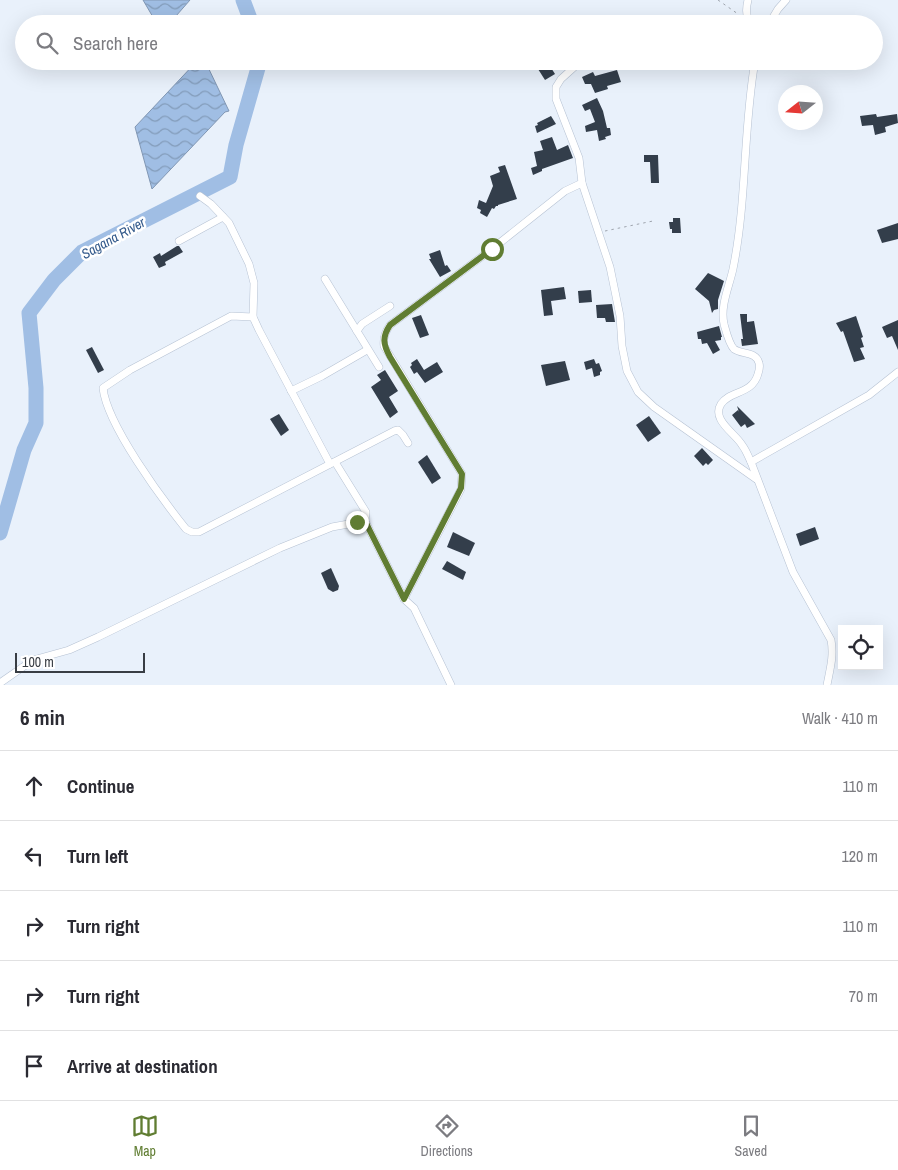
<!DOCTYPE html>
<meta charset="utf-8">
<style>
:root{--surface:#fff;--page:#f2f2f3;--text:#2b2b33;--muted:#7c7c81;--line:#e1e1e2;--accent:#607d32}
body{margin:0;font-family:"Archivo Narrow",sans-serif;background:var(--page);color:var(--text)}
.controls{position:absolute;right:15px;bottom:15px;display:grid;overflow:hidden;border-radius:0px;box-shadow:0 5px 20px #0002}
.controls button{width:45px;height:45px;display:grid;place-items:center;padding:0;border:0;border-bottom:1px solid var(--line);background:var(--surface);color:var(--text);font:25px sans-serif}
.compass{position:absolute;left:778px;top:85px;width:45px;height:45px;border-radius:50%;background:var(--surface);box-shadow:0 5px 20px #0002;rotate:253deg}
.scale{position:absolute;left:15px;bottom:12px;width:130px;box-sizing:border-box;padding-left:5px;border:2px solid #383d44;border-top:0;font-size:14px;line-height:18px;white-space:nowrap;color:#383d44;-webkit-text-stroke:4px #fff;paint-order:stroke}
.stop{position:absolute;width:15px;height:15px;margin:-11px;border:4px solid #607d32;border-radius:50%;background:#fff}
.stop.end{background:#607d32;border-color:#fff;box-shadow:0 1px 5px #0008}
.list{margin:0;padding:0;list-style:none}
h2{display:flex;justify-content:space-between;align-items:center;height:65px;margin:0;padding:0 20px;font-size:21px}
h2 small{font-size:16px;font-weight:400;color:var(--muted)}
.list li{display:grid;grid-template-columns:32px 1fr auto;gap:15px;align-items:center;box-sizing:border-box;height:70px;padding:0 20px;border-top:1px solid var(--line)}
.list b{display:block;font-size:19px;white-space:nowrap}
.list em{font-size:16px;font-style:normal;color:var(--muted)}
.icon{flex:none;width:28px;height:28px;fill:none;stroke:currentColor;stroke-width:2;stroke-linecap:round;stroke-linejoin:round}
.map{position:relative;flex:none;width:898px;height:685px;overflow:hidden}
.search{position:absolute;background:var(--surface);box-shadow:0 5px 20px #0002;left:15px;right:15px;top:15px;height:55px;display:flex;align-items:center;gap:12px;box-sizing:border-box;padding:0 18px;border-radius:28px;color:var(--muted);font-size:19px}
.sheet{height:415px;background:var(--surface)}
nav{display:flex;justify-content:space-around;align-items:center;box-sizing:border-box;height:70px;border-top:1px solid var(--line);background:var(--surface);font-size:14px;color:var(--muted)}
nav a{display:grid;justify-items:center;gap:2px}
nav .on{color:var(--accent)}
.map>svg:first-child{display:block}
.water{fill:url(#water-waves);stroke:#8197b4}
.lines{fill:none;stroke-linecap:round;stroke-linejoin:round}
.river{stroke:#a0bee4;stroke-width:15}
.building{fill:#333e4b}
.street-casing{stroke:#b6c2d3;stroke-width:8}
.path{stroke:#9fa5ae;stroke-width:1;stroke-dasharray:2.5 4;stroke-linecap:butt}
.street{stroke:#fff;stroke-width:7}
.route{stroke:#607d32;stroke-width:6}
.labels{text-anchor:middle;stroke-width:5;stroke-linejoin:round;paint-order:stroke}
.water-label{font-size:14px;font-style:italic;fill:#32598b;stroke:#fff}
</style>
<div class="map">
<svg width="898" height="685" viewBox="0 0 898 685">
<defs>
<pattern id="water-waves" width="16" height="10" patternUnits="userSpaceOnUse" patternTransform="scale(1.25)"><rect width="16" height="10" fill="#a0bee4"/><path d="M0 5q4-4 8 0t8 0" fill="none" stroke="#839cba"/></pattern>
</defs>
<rect width="100%" height="100%" fill="#e9f1fb"/>
<g class="water">
<path d="M 143,0 L 190,0 L 169,24 L 157,24 Z"/>
<path d="M 197,61 L 205,61 L 229,111 L 225,112 L 152,189 L 135,127 Z"/>
</g>
<g class="lines">
<g class="river">
<path d="M 243,0 L 252,24"/>
<path d="M 0,533 L 24,450 L 36,423 L 36,388 L 29,313 L 54,280 L 82,252 L 230,177 L 236,145 L 260,61"/>
</g>
</g>
<g class="building">
<path d="M 548,63 L 555,74 L 545,80 L 538,69 Z"/>
<path d="M 617,70 L 621,82 L 607,86 L 608,89 L 595,93 L 591,84 L 585,84 L 582,77 L 593,72 L 595,76 Z"/>
<path d="M 597,98 L 603,111 L 607,128 L 610,128 L 611,135 L 605,137 L 606,139 L 599,141 L 597,130 L 586,132 L 585,126 L 595,122 L 590,109 L 585,111 L 582,105 Z"/>
<path d="M 876,114 L 877,117 L 897,114 L 898,123 L 885,127 L 886,132 L 875,135 L 873,125 L 862,126 L 860,116 Z"/>
<path d="M 551,116 L 556,124 L 537,133 L 535,126 L 538,125 L 537,123 Z"/>
<path d="M 552,137 L 557,150 L 568,145 L 573,158 L 542,169 L 542,171 L 533,175 L 531,168 L 537,166 L 534,152 L 543,150 L 540,141 Z"/>
<path d="M 644,155 L 658,155 L 659,183 L 651,183 L 650,162 L 644,162 Z"/>
<path d="M 505,165 L 517,199 L 498,205 L 498,206 L 496,206 L 494,209 L 492,208 L 487,217 L 480,213 L 481,210 L 477,208 L 479,200 L 486,203 L 493,186 L 490,176 L 500,172 L 498,167 Z"/>
<path d="M 673,218 L 680,218 L 681,233 L 672,233 L 672,229 L 670,229 L 669,222 L 673,222 Z"/>
<path d="M 898,223 L 898,239 L 882,243 L 877,230 Z"/>
<path d="M 177,246 L 179,246 L 183,252 L 165,262 L 166,265 L 159,268 L 153,257 L 160,253 L 161,256 Z"/>
<path d="M 440,250 L 445,266 L 447,265 L 451,271 L 440,277 L 429,259 L 431,259 L 429,254 Z"/>
<path d="M 708,273 L 724,281 L 718,300 L 718,309 L 714,310 L 712,313 L 709,301 L 695,289 Z"/>
<path d="M 564,287 L 566,299 L 551,301 L 553,315 L 544,316 L 541,290 Z"/>
<path d="M 591,290 L 592,302 L 579,303 L 578,291 Z"/>
<path d="M 612,304 L 615,322 L 606,322 L 605,318 L 597,318 L 596,305 Z"/>
<path d="M 740,314 L 747,314 L 747,322 L 754,321 L 758,344 L 742,346 L 741,339 L 743,339 Z"/>
<path d="M 421,315 L 429,335 L 420,338 L 412,318 Z"/>
<path d="M 856,316 L 863,337 L 861,338 L 864,347 L 860,348 L 865,359 L 854,362 L 843,331 L 841,332 L 836,323 Z"/>
<path d="M 898,320 L 898,350 L 892,336 L 887,338 L 882,327 Z"/>
<path d="M 719,326 L 722,337 L 721,337 L 721,340 L 715,341 L 720,350 L 713,354 L 707,343 L 702,344 L 701,339 L 698,339 L 697,332 Z"/>
<path d="M 92,347 L 104,370 L 98,373 L 86,350 Z"/>
<path d="M 417,359 L 424,370 L 437,362 L 443,372 L 425,383 L 417,372 L 414,374 L 410,367 L 412,365 L 411,363 Z"/>
<path d="M 594,359 L 596,364 L 599,363 L 602,371 L 600,372 L 600,375 L 594,377 L 592,368 L 586,370 L 584,362 Z"/>
<path d="M 565,361 L 570,380 L 546,386 L 541,365 Z"/>
<path d="M 385,370 L 398,391 L 389,397 L 398,412 L 390,418 L 371,387 L 381,380 L 377,375 Z"/>
<path d="M 737,406 L 755,424 L 747,428 L 745,424 L 741,427 L 732,415 L 738,410 L 739,412 Z"/>
<path d="M 279,414 L 289,430 L 281,436 L 270,419 Z"/>
<path d="M 649,416 L 661,433 L 648,442 L 636,425 Z"/>
<path d="M 702,448 L 713,460 L 708,465 L 706,463 L 703,466 L 694,456 Z"/>
<path d="M 427,455 L 441,478 L 432,484 L 418,462 Z"/>
<path d="M 815,527 L 819,539 L 800,546 L 796,534 Z"/>
<path d="M 453,532 L 475,543 L 469,556 L 447,547 Z"/>
<path d="M 447,561 L 466,572 L 463,580 L 442,569 Z"/>
<path d="M 331,568 L 339,586 L 338,590 L 333,592 L 328,589 L 321,573 Z"/>
</g>
<g class="lines">
<g class="street-casing">
<g id="street">
<path d="M 748,0 C 746,8 745,19 753,24"/>
<path d="M 769,24 L 778,9 L 786,0"/>
<path d="M 581,61 L 561,79 L 556,87 L 556,99 L 579,158 L 582,183 L 610,267 L 620,316 L 622,346 L 627,371 L 638,392 L 654,407 L 756,479"/>
<path d="M 755,61 C 743,130 747,200 733,269 C 729,287 720,306 724,324 C 726,331 729,344 734,349 C 742,355 756,351 759,363 C 760,366 759,371 758,374 C 752,395 730,390 721,404 C 711,420 735,433 742,445 C 746,450 748,456 751,462 L 793,572 L 831,640 C 834,656 830,669 827,685"/>
<path d="M 200,196 L 211,204 L 229,223 L 249,264 L 254,283 L 253,317 L 259,330 L 330,464"/>
<path d="M 179,241 L 223,217"/>
<path d="M 325,279 L 379,367"/>
<path d="M 253,317 L 231,316 L 130,370 L 103,388 C 107,425 162,499 186,529 L 192,532 L 199,532 L 394,431 L 398,430 L 403,435 L 408,443"/>
<path d="M 357,331 L 362,324 L 390,306"/>
<path d="M 291,391 L 322,376 L 367,350"/>
<path d="M 335,462 L 366,512 L 365,521 L 404,599 L 414,608 L 451,685"/>
<path d="M 751,462 L 869,395 L 898,372"/>
<path d="M 404,599 L 461,489 L 462,474 L 384,346 C 383,338 385,332 390,325 L 492,249 L 565,191 L 582,183"/>
<path d="M 0,683 L 33,660 L 69,650 L 98,637 L 280,548 L 332,527 L 365,521"/>
</g>
</g>
<g class="path">
<path d="M 718,0 L 738,14"/>
<path d="M 605,231 L 653,221"/>
</g>
<use href="#street" class="street"/>
</g>
<g class="lines">
<path class="route" d="M 357,522 L 365,521 L 404,599 L 461,488 L 462,474 L 390,357 C 383,344 382,337 390,325 L 492,249"/>
</g>
<g class="labels">
<g class="water-label">
<text transform="translate(113 238) rotate(-29)" y="5">Sagana River</text>
</g>
</g>
</svg>
<div class="controls">
<button><svg class="icon" aria-label="locate" viewBox="0 0 24 24"><circle cx="12" cy="12" r="6"/><path d="M12 2v4M12 18v4M2 12h4M18 12h4"/></svg></button>
</div>
<svg class="compass" viewBox="-18 -18 36 36"><path d="M0-13l5 13h-10z" fill="#e53935"/><path d="M0 13l5-13h-10z" fill="#7c7c81"/></svg>
<div class="scale">100 m</div>
<div class="stop" style="left:492px;top:249px"></div>
<div class="stop end" style="left:357px;top:522px"></div>
<div class="search"><svg class="icon" aria-label="search" viewBox="0 0 24 24"><circle cx="10" cy="10" r="6"/><path d="M15 15l6 6"/></svg>Search here</div>
</div>
<section class="sheet">
<h2>6 min<small>Walk · 410 m</small></h2>
<ul class="list">
<li><svg class="icon" aria-label="ahead" viewBox="0 0 24 24"><path d="M12 20V5M6 11l6-6 6 6"/></svg><div><b>Continue</b></div><em>110 m</em></li>
<li><svg class="icon" aria-label="left" viewBox="0 0 24 24"><path d="M17 20v-9H6M10 6l-5 5 5 5"/></svg><div><b>Turn left</b></div><em>120 m</em></li>
<li><svg class="icon" aria-label="right" viewBox="0 0 24 24"><path d="M7 20v-9h11M14 6l5 5-5 5"/></svg><div><b>Turn right</b></div><em>110 m</em></li>
<li><svg class="icon" aria-label="right" viewBox="0 0 24 24"><path d="M7 20v-9h11M14 6l5 5-5 5"/></svg><div><b>Turn right</b></div><em>70 m</em></li>
<li><svg class="icon" aria-label="arrive" viewBox="0 0 24 24"><path d="M6 21V4h12l-3 4 3 4H6"/></svg><div><b>Arrive at destination</b></div></li>
</ul>
</section>
<nav>
<a class="on"><svg class="icon" aria-label="map" viewBox="0 0 24 24"><path d="M3 6l6-2 6 2 6-2v14l-6 2-6-2-6 2zM9 4v14M15 6v14"/></svg>Map</a>
<a><svg class="icon" aria-label="directions" viewBox="0 0 24 24"><path d="M12 3l9 9-9 9-9-9zM9 14v-3h6M13 9l2 2-2 2"/></svg>Directions</a>
<a><svg class="icon" aria-label="saved" viewBox="0 0 24 24"><path d="M7 4h10v16l-5-4-5 4z"/></svg>Saved</a>
</nav>
